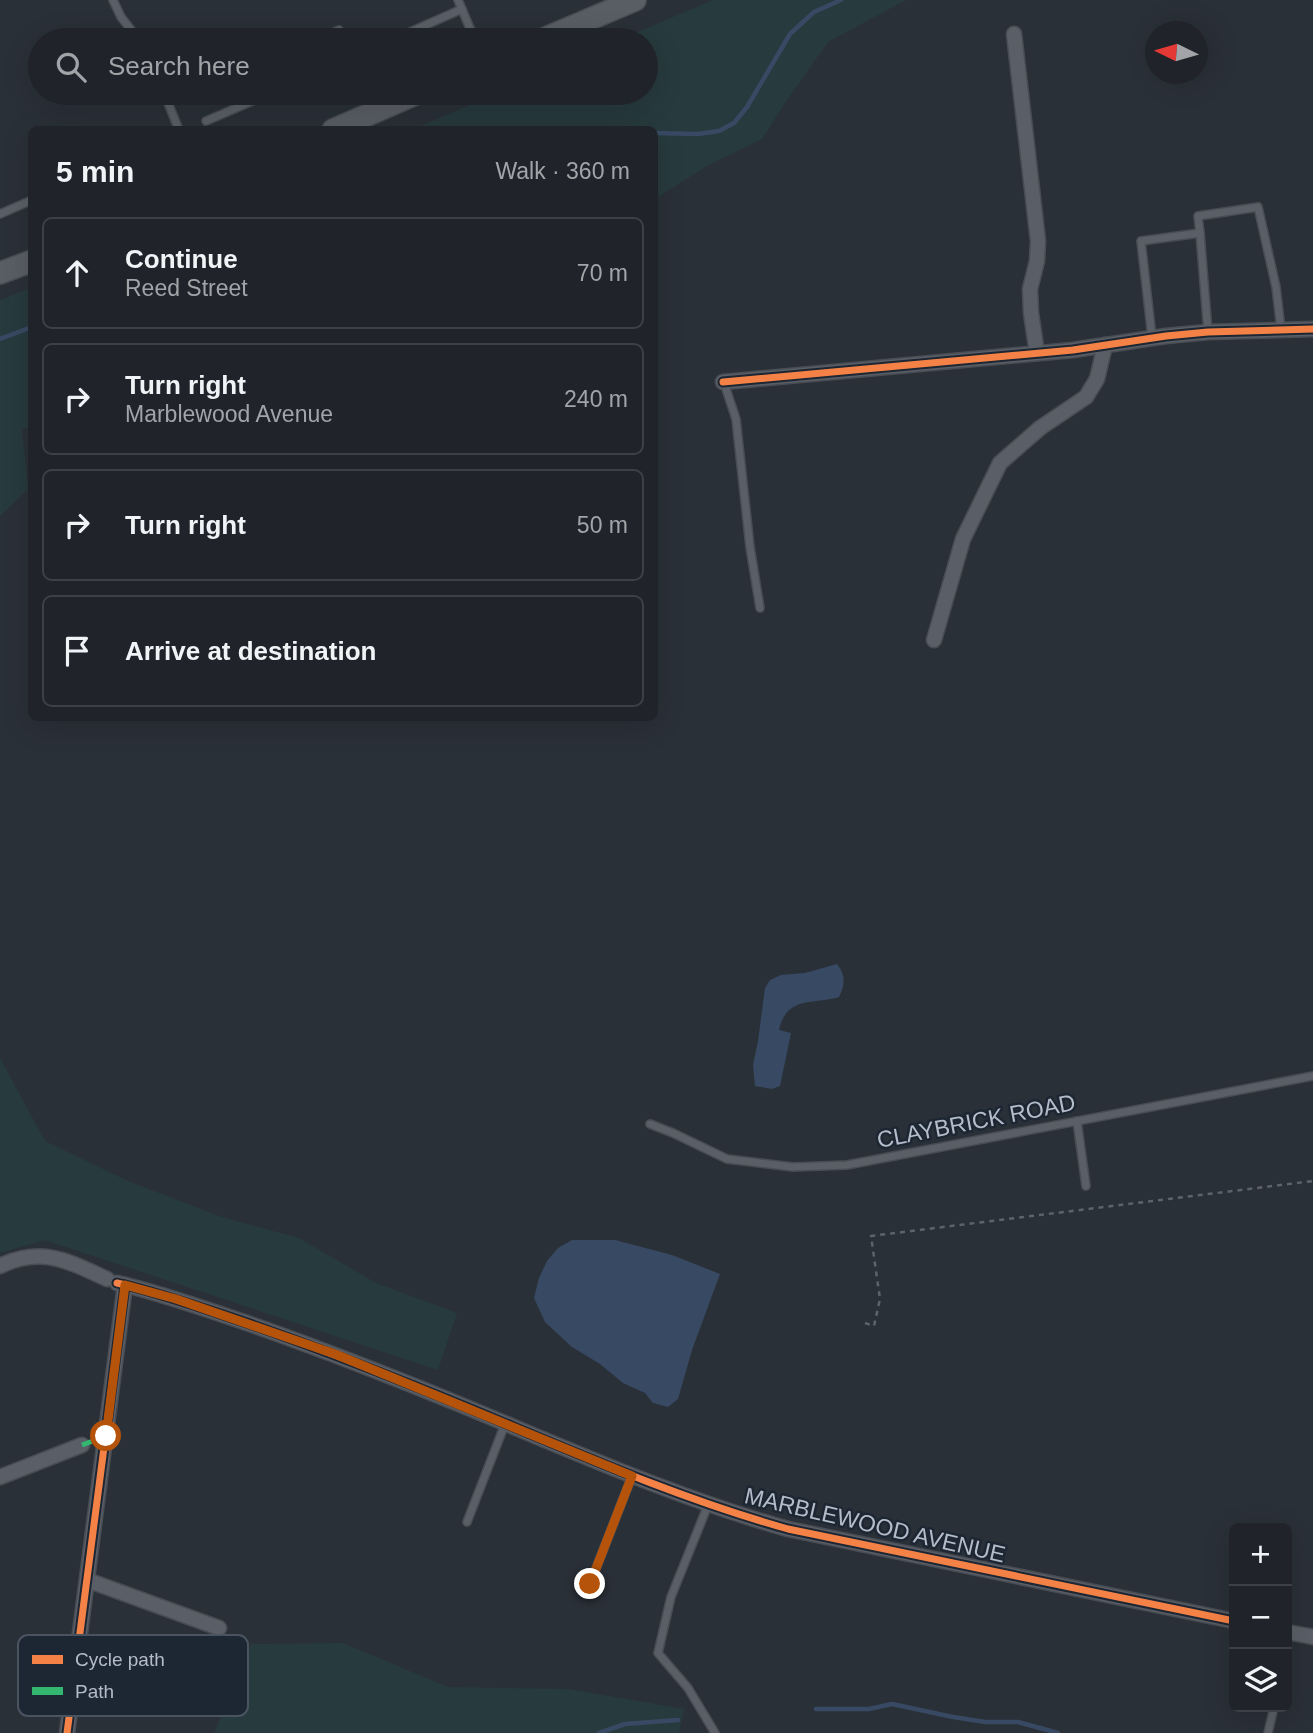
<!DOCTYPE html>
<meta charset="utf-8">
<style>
:root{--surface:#20242a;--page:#282c32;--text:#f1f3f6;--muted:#a2a4a8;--line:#3d4147}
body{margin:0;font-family:Helvetica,sans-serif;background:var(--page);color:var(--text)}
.controls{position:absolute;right:21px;bottom:21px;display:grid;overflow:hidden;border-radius:10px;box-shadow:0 7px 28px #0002}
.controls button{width:63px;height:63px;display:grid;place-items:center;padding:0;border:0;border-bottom:2px solid var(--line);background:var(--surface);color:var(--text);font:35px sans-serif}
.compass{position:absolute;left:1145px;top:21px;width:63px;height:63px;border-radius:50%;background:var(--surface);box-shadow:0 7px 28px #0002;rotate:275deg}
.stop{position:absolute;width:21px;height:21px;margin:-16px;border:5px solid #b45309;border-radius:50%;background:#fff}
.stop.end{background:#b45309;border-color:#fff;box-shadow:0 2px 7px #0008}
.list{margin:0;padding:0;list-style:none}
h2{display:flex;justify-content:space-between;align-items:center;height:91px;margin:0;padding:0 28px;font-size:30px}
h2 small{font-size:23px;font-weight:400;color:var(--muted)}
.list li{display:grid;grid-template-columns:46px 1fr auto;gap:21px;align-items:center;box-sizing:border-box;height:112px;margin:0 14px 14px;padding:0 14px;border:2px solid var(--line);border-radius:10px}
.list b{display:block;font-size:26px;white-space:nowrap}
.list p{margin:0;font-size:23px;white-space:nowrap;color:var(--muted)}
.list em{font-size:23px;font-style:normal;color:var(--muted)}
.icon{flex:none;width:38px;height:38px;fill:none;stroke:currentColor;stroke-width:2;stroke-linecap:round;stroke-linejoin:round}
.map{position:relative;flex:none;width:1313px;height:1733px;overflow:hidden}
.search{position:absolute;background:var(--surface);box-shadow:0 7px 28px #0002;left:28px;top:28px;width:630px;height:77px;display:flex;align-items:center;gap:18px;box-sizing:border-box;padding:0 24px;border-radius:38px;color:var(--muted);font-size:26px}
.panel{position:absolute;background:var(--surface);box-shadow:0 7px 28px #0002;left:28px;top:126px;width:630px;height:595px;border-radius:10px}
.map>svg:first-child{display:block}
.green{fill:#273a3e}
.water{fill:#384963}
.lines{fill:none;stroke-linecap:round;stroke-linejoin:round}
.stream{stroke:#384963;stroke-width:4.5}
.lane-casing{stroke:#484c53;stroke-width:10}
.street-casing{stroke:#484c53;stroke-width:17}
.secondary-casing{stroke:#484c53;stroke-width:24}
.path{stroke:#5d636a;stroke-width:2.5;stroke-dasharray:5 5;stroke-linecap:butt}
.lane{stroke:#5a5e66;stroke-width:7}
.street{stroke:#5a5e66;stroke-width:14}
.secondary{stroke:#595d64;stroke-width:21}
.quiet{stroke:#33b770;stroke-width:5;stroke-dasharray:10 5;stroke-linecap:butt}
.cycleway-casing{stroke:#1d2633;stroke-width:11}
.cycleway{stroke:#f48246;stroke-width:7}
.route{stroke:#b45309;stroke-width:9}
.labels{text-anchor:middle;stroke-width:5;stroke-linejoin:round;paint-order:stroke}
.street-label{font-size:23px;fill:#b4bcc9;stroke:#1d2633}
.key{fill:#1d2633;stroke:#4a5360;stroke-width:2}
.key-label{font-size:19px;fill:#b4bcc9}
</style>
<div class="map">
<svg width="1313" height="1733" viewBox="0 0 1313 1733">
<rect width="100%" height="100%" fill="#2a3038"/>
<g class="green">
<path d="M 713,0 L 906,0 L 828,42 L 787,100 L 762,139 L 707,166 L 655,199 L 654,130 L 414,129 L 498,93 L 646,93 L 646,40 L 619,40 Z"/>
<path d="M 31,288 L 31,427 L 22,429 L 28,489 L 0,516 L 0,300 Z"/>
<path d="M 0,1058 L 45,1141 L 128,1181 L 219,1216 L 299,1238 L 376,1283 L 457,1313 L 438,1370 L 45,1240 L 0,1253 Z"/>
<path d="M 343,1643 L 448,1687 L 568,1689 L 684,1709 L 679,1733 L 214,1733 L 251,1644 Z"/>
</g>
<g class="water">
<path d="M 837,964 C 846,975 845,985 839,997 C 813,1005 787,995 779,1030 L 791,1033 L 780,1086 L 772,1089 L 755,1086 L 753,1065 L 758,1041 L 765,988 L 770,980 L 781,975 L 805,973 Z"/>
<path d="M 572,1240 L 615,1240 L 672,1255 L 720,1274 L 692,1350 L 678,1399 L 668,1407 L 653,1403 L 645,1393 L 623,1383 L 600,1364 L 572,1347 L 545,1322 L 534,1298 L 539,1278 L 547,1261 L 558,1248 Z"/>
</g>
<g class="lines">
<g class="stream">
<path d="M 654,133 L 698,134 L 719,131 L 734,123 L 747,107 L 790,34 L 814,12 L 841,0"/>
<path d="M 0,339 L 32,327"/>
<path d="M 816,1709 L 869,1709 L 892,1704 L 953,1717 L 985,1722 L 1018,1722 L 1058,1733"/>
<path d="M 599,1733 L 625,1724 L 678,1720"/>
</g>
<g class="lane-casing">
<g id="lane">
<path d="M 113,0 L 121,17 L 139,40"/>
<path d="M 458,0 L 475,40"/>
<path d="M 317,40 L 339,30 L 344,40"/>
<path d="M 392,40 L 462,9"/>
<path d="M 164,93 L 179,130"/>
<path d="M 193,94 L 195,93"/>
<path d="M 206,121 L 271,93"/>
<path d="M 0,214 L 32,200"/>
<path d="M 1200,233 L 1198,216 L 1258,207 L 1276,287 L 1281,329"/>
<path d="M 1152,337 L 1141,241 L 1200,233 L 1208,332"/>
<path d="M 724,383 L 736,419 L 750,547 L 760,608"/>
<path d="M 1077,1121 L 1086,1186"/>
<path d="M 650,1124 L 673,1133 L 727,1159 L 793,1167 L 847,1165 L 1313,1076"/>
<path d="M 708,1505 L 671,1597 L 658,1653 L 688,1688 L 715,1733"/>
<path d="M 467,1522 L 505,1424"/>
<path d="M 590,1584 L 632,1476"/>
<path d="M 1268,1733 L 1274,1707"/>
</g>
</g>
<g class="street-casing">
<g id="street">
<path d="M 1014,34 L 1038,241 L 1037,261 L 1030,289 L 1031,313 L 1037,353"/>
<path d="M 723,382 L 1073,350 L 1166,336 L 1208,332 L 1313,329"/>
<path d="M 934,640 L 963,539 L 1000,463 L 1040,428 L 1086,397 L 1097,379 L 1105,345"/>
<path d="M 0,1266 C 41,1246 68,1261 107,1279"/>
<path d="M 117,1283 C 161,1293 202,1308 244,1322 C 319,1348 393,1377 466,1407 C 572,1451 677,1498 788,1529 L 1234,1621"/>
<path d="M 0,1477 L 82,1445"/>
<path d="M 87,1580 L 219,1628"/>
<path d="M 1287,1632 L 1313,1637"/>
<path d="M 67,1733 L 125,1285"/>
</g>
</g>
<g class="secondary-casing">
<g id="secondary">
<path d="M 541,40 L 635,0"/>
<path d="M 333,130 L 418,93"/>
<path d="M 0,273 L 32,261"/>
</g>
</g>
<path class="path" d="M 865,1323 L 874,1326 L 880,1299 L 871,1236 L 1313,1181"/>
<use href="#lane" class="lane"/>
<use href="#street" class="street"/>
<use href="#secondary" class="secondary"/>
<path class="quiet" d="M 82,1445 L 106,1436"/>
<g class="cycleway-casing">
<g id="cycleway">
<path d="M 723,382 L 1073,350 L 1166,336 L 1208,332 L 1313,329"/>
<path d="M 117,1283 C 161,1293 202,1308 244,1322 C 319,1348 393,1377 466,1407 C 572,1451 677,1498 788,1529 L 1234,1621"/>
<path d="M 67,1733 L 125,1285"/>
</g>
</g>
<use href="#cycleway" class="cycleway"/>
</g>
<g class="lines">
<path class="route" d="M 106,1436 L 125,1285 L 176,1299 L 335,1354 L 632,1476 L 590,1584"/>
</g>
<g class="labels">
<g class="street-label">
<text transform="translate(976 1121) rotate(-11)" y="8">CLAYBRICK ROAD</text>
<text transform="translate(875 1525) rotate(13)" y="8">MARBLEWOOD AVENUE</text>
</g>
</g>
<rect x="18" y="1635" width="230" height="81" rx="10" class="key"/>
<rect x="32" y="1655" width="31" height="9" fill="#f48246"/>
<rect x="32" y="1687" width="31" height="8" fill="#33b770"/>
<g class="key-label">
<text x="75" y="1666">Cycle path</text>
<text x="75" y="1698">Path</text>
</g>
</svg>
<div class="controls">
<button>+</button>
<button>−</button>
<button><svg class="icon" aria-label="layers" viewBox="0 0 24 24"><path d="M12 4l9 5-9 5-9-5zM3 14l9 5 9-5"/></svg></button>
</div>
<svg class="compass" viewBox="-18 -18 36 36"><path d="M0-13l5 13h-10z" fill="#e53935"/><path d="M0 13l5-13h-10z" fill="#a2a4a8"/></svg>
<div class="stop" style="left:106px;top:1436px"></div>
<div class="stop end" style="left:590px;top:1584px"></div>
<div class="search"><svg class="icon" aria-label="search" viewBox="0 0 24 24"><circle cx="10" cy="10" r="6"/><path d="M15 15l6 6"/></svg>Search here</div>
<section class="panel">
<h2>5 min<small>Walk · 360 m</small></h2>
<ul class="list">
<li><svg class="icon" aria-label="ahead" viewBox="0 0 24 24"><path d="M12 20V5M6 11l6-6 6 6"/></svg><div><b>Continue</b><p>Reed Street</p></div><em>70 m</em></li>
<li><svg class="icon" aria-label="right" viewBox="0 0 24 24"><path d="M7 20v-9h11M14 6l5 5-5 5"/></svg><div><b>Turn right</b><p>Marblewood Avenue</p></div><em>240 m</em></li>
<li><svg class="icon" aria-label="right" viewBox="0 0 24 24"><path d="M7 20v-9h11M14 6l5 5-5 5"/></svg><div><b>Turn right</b></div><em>50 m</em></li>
<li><svg class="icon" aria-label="arrive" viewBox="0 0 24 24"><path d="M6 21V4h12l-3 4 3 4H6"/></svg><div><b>Arrive at destination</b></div></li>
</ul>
</section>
</div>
